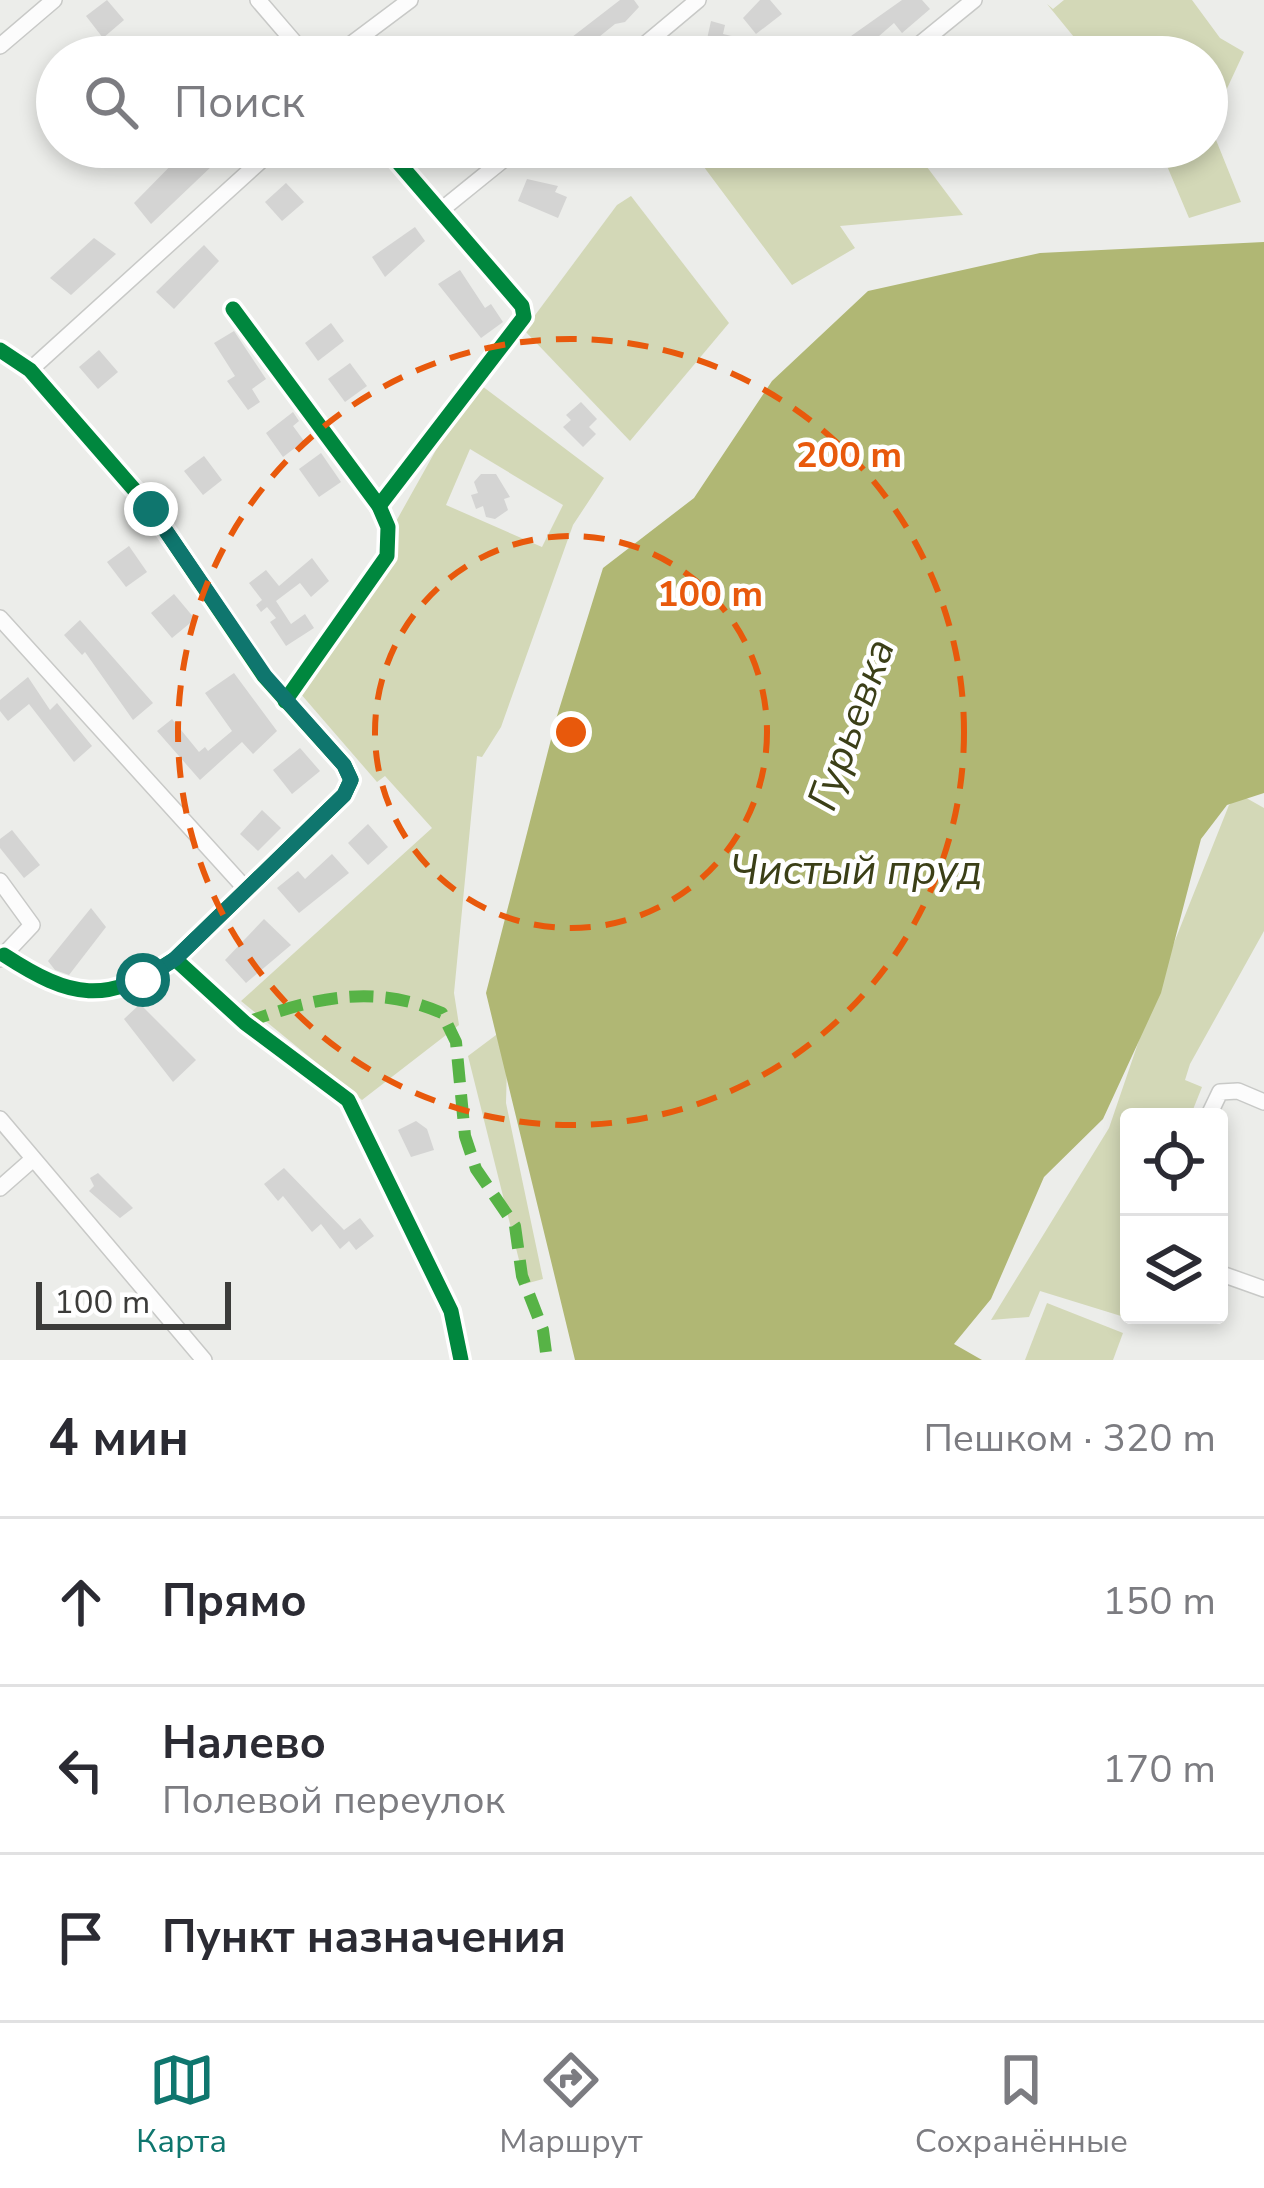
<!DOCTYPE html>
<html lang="ru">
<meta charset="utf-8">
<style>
:root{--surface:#fff;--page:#f7f7f7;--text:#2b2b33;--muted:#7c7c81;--line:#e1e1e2;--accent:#0f766e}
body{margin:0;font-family:"Nunito Sans",sans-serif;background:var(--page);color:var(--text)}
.controls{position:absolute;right:36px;bottom:36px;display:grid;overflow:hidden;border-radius:12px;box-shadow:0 6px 18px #0003}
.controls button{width:108px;height:108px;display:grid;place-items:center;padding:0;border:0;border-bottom:3px solid var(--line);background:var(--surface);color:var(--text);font:60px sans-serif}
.scale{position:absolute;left:36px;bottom:30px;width:195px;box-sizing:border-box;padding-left:12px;border:6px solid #3c3c3a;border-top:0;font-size:33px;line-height:42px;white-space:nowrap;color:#3c3c3a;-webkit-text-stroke:9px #fff;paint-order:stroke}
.stop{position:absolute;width:36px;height:36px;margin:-27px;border:9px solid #0f766e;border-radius:50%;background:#fff}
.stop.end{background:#0f766e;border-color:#fff;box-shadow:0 3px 12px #0008}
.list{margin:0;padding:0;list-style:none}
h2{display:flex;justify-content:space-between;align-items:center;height:156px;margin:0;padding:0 48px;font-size:51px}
h2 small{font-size:39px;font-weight:400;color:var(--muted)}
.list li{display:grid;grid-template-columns:78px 1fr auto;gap:36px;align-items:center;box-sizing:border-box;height:168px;padding:0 48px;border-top:3px solid var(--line)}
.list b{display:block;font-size:45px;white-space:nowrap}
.list p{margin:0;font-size:39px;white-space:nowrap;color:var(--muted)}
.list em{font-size:39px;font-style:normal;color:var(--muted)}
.icon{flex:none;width:66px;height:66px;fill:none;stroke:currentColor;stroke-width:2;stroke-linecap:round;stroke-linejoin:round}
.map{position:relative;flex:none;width:1264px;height:1360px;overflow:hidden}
.search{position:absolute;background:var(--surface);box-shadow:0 6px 18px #0003;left:36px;right:36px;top:36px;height:132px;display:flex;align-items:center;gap:30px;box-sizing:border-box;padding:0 42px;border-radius:66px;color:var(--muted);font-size:45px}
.sheet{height:660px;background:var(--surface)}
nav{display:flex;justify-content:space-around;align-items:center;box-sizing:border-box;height:168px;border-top:3px solid var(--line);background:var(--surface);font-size:33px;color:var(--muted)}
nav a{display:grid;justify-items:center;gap:6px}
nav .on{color:var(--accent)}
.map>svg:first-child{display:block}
.green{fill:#d3d8b7;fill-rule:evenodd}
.water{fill:#b0b774}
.building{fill:#d4d4d3}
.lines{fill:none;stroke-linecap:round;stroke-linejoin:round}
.street-casing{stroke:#c8c9c7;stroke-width:18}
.street{stroke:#fcfcfc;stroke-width:15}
.quiet{stroke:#57b346;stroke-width:12;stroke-dasharray:24 12;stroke-linecap:butt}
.cycleway-casing{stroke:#fff;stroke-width:22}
.cycleway{stroke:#00873e;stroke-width:15}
.route{stroke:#0f766e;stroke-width:15}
.ring{fill:none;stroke:#e8590c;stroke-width:6;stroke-dasharray:21 15}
.labels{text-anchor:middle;stroke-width:9;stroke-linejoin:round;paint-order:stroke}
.water-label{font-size:42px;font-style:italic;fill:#3b3f17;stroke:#fff}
.centre{fill:#e8590c;stroke:#fff;stroke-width:6}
.ring-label{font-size:36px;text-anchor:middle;font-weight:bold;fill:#e8590c;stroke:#fff;stroke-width:9;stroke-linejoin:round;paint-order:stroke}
</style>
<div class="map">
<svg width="1264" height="1360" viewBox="0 0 1264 1360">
<rect width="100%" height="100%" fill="#ecedea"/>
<g class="green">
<path d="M 1064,0 L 1192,0 L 1220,38 L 1244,52 L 1210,125 L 1241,202 L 1189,218 L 1159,147 L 1207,147 L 1207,57 L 1113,57 L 1108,36 L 1087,53 L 1047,4 L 1053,9 Z"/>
<path d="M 708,147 L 912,147 L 963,215 L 840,226 L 855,248 L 792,285 L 695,155 Z"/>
<path d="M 631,196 L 729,323 L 630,441 L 524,330 L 617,205 Z"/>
<path d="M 482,386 L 604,478 L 573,525 L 501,727 L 482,757 L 477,756 L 454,993 L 459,1025 L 362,1100 L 241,1001 L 432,828 L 385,776 L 377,782 L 300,693 L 455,416 ZM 470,449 L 563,505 L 542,547 L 446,505 Z"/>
<path d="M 1241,795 L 1264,808 L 1264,931 L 1190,1064 L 1185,1080 L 1202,1087 L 1190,1117 L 1129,1117 L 1129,1295 L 1121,1316 L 1040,1291 L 1029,1317 L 991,1320 L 1109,1128 L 1162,973 L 1229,805 Z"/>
<path d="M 508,1026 L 506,1103 L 543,1279 L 525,1284 L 468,1056 Z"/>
<path d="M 1047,1303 L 1123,1333 L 1113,1360 L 1025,1360 Z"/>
</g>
<path class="water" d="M 1264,242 L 1264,793 L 1227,805 L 1201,839 L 1161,993 L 1103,1119 L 1044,1177 L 991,1299 L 954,1344 L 982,1360 L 575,1360 L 486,993 L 557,716 L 603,568 L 694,498 L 772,381 L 868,291 L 1040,253 Z"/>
<g class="building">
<path d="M 107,0 L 124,20 L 103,38 L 86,16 Z"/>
<path d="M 620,0 L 634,0 L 639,7 L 625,22 L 615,24 L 579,53 L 563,44 Z"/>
<path d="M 760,0 L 770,0 L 782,14 L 756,34 L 743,18 Z"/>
<path d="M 902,0 L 922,0 L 930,9 L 902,33 L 894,23 L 863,50 L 844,41 Z"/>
<path d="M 711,21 L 725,25 L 723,34 L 736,37 L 733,46 L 760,57 L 703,57 Z"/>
<path d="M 189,147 L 200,147 L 214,164 L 151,224 L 134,203 Z"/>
<path d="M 527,179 L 558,186 L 555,192 L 567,197 L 558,218 L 518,201 Z"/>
<path d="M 286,183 L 304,202 L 282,221 L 265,202 Z"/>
<path d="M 415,227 L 425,241 L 385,277 L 372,257 Z"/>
<path d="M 94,238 L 116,254 L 71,295 L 50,278 Z"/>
<path d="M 204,245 L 219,261 L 174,309 L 156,292 Z"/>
<path d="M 460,270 L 485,308 L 491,304 L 503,322 L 481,338 L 438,284 Z"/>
<path d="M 331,323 L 344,341 L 318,361 L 305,343 Z"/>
<path d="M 234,331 L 266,379 L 252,389 L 260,402 L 248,410 L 227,381 L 235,376 L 214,343 Z"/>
<path d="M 99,350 L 118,372 L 98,389 L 79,367 Z"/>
<path d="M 350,363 L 367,386 L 345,402 L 328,379 Z"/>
<path d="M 581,402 L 597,419 L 589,427 L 596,434 L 583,447 L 563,427 L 571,420 L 566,415 Z"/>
<path d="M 293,412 L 299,421 L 293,426 L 304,441 L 283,457 L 266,433 Z"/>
<path d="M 321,453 L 341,482 L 319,497 L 299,469 Z"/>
<path d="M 204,456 L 222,480 L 203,495 L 184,471 Z"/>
<path d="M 481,474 L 496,474 L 510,497 L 504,499 L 508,510 L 495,519 L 486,517 L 483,506 L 476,509 L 471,495 L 478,493 L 474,482 Z"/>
<path d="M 129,546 L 147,572 L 126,587 L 107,562 Z"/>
<path d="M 312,558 L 329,581 L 311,597 L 300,583 L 276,601 L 291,624 L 305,614 L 314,628 L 286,646 L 270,622 L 276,618 L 267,607 L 261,612 L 256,605 L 262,600 L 249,583 L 266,570 L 279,586 Z"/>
<path d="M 174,594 L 195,619 L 172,638 L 151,613 Z"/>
<path d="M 80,620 L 153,703 L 133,720 L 85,652 L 82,655 L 64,635 Z"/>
<path d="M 234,673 L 277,731 L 253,754 L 242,742 L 200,780 L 157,731 L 172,719 L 199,752 L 205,747 L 208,751 L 232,731 L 205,693 Z"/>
<path d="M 28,677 L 50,710 L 57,703 L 92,746 L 74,762 L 29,704 L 8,721 L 0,711 L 0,700 Z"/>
<path d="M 300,748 L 320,771 L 292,794 L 273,770 Z"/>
<path d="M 262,810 L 281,828 L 258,851 L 240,834 Z"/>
<path d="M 368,824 L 388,847 L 368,865 L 348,843 Z"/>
<path d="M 12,830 L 40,865 L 24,878 L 0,848 L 0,839 Z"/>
<path d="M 332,854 L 349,873 L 299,913 L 277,888 L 298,871 L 305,879 Z"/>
<path d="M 91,908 L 106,927 L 69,975 L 55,970 L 48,961 Z"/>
<path d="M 264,919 L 291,945 L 246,983 L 225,960 Z"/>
<path d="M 140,1004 L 196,1060 L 173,1082 L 124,1019 Z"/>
<path d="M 416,1121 L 427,1129 L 434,1150 L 411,1157 L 398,1130 Z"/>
<path d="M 284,1168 L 344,1230 L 360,1218 L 374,1236 L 356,1250 L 349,1241 L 340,1249 L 321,1224 L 312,1232 L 283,1196 L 278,1201 L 264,1184 Z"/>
<path d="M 98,1173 L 133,1208 L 120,1218 L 89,1191 L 94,1186 L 90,1178 Z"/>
</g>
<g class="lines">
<g class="street-casing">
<g id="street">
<path d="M 258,0 L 307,57"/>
<path d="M 0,46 L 54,0"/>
<path d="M 334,57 L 410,0"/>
<path d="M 630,57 L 698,0"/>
<path d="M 904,57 L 974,0"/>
<path d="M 440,211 L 519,147"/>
<path d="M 233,309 L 379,506 L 388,527 L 387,556 L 285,701"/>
<path d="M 0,350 L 30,370 L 151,509 L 264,676 L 344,765 L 351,780 L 344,795 L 175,959"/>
<path d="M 30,370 L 276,147"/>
<path d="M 379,506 L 524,317 L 522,306 L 385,147"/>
<path d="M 0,618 L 244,887"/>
<path d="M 0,881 L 32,925 L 0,959"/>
<path d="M 4,955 C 72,999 105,1005 175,959 L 245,1023 L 348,1100 L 451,1311 L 461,1360"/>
<path d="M 1208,1117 L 1220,1092 L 1238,1091 L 1264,1102"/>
<path d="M 0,1119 L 204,1360"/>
<path d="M 0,1188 L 33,1159"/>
<path d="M 1219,1273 L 1264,1289"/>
</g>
</g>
<use href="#street" class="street"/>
<path class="quiet" d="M 245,1023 C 312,998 374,983 442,1013 L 456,1042 L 465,1136 L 476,1169 L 515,1226 L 522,1276 L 543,1330 L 547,1360"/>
<g class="cycleway-casing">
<g id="cycleway">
<path d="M 233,309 L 379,506 L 388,527 L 387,556 L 285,701"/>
<path d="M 0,350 L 30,370 L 151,509 L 264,676 L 344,765 L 351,780 L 344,795 L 175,959"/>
<path d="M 379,506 L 524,317 L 522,306 L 385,147"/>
<path d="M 4,955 C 72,999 105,1005 175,959 L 245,1023 L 348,1100 L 451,1311 L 461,1360"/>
</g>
</g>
<use href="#cycleway" class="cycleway"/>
</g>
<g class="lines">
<path class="route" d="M 143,980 L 175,959 L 344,795 L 351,780 L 344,765 L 265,676 L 151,509"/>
</g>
<g class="ring">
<circle cx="571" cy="732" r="196"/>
<circle cx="571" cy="732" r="393"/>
</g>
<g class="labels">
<g class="water-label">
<text transform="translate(850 724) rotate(-70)" y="15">Гурьевка</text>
<text x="856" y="884">Чистый пруд</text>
</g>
</g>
<circle cx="571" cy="732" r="18" class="centre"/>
<g class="ring-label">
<text x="849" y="467">200 m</text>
<text x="710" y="606">100 m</text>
</g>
</svg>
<div class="controls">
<button><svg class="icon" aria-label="locate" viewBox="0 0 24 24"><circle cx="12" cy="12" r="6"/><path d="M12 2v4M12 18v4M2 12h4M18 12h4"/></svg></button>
<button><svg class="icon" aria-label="layers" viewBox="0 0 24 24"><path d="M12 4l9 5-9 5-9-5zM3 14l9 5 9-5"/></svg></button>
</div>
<div class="scale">100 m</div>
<div class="stop" style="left:143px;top:980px"></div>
<div class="stop end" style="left:151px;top:509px"></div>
<div class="search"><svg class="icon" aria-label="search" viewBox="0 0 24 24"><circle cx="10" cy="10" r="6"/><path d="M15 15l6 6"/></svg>Поиск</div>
</div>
<section class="sheet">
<h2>4 мин<small>Пешком · 320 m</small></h2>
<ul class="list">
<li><svg class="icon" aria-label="ahead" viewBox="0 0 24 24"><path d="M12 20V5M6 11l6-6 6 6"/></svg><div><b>Прямо</b></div><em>150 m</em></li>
<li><svg class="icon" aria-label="left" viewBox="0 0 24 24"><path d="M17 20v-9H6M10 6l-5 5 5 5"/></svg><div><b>Налево</b><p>Полевой переулок</p></div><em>170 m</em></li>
<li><svg class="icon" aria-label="arrive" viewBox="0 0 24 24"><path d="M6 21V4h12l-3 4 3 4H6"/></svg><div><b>Пункт назначения</b></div></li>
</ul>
</section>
<nav>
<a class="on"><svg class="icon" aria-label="map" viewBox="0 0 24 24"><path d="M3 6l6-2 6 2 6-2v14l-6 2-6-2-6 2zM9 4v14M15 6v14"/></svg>Карта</a>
<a><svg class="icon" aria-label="directions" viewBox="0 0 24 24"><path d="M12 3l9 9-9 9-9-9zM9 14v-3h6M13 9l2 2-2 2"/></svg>Маршрут</a>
<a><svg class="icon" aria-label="saved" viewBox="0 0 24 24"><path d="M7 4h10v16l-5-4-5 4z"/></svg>Сохранённые</a>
</nav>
